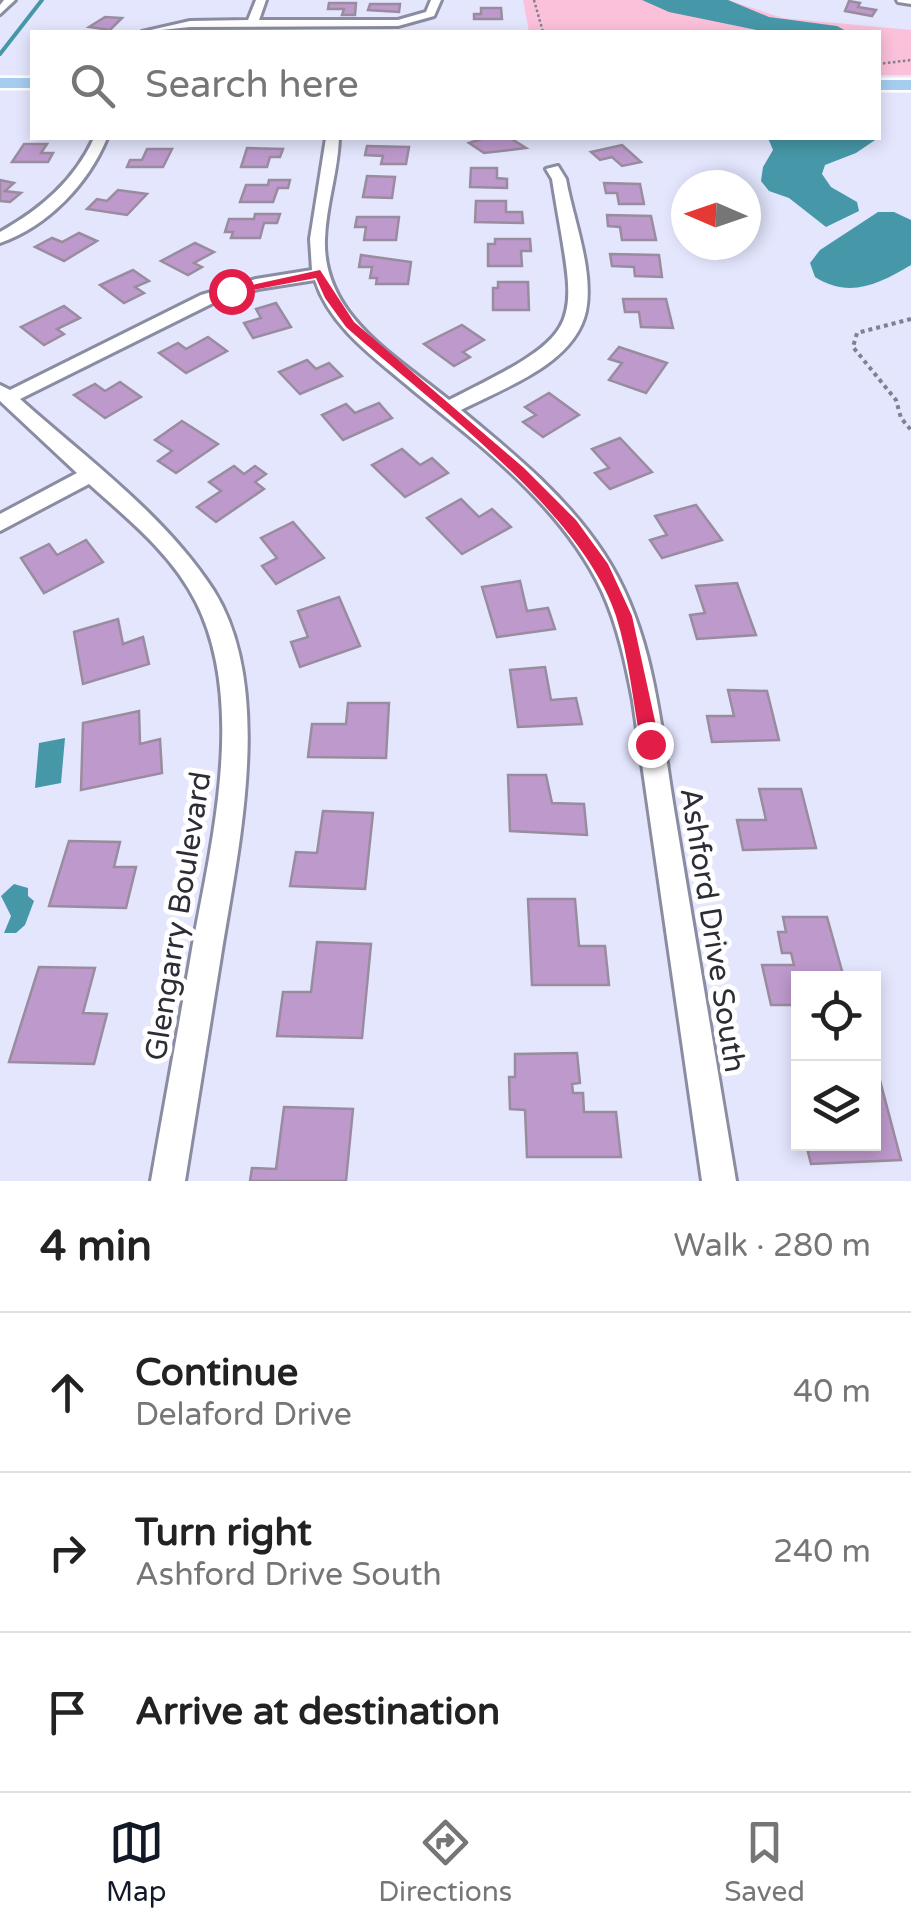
<!DOCTYPE html>
<meta charset="utf-8">
<style>
:root{--surface:#fff;--page:#f2f2f2;--text:#222;--muted:#767676;--line:#e0e0e0;--accent:#111827}
body{margin:0;font-family:"Varela Round",sans-serif;background:var(--page);color:var(--text)}
.controls{position:absolute;right:30px;bottom:30px;display:grid;overflow:hidden;border-radius:0px;box-shadow:0 5px 15px #0003}
.controls button{width:90px;height:90px;display:grid;place-items:center;padding:0;border:0;border-bottom:2px solid var(--line);background:var(--surface);color:var(--text);font:50px sans-serif}
.compass{position:absolute;left:671px;top:170px;width:90px;height:90px;border-radius:50%;background:var(--surface);box-shadow:0 5px 15px #0003;rotate:272deg}
.stop{position:absolute;width:30px;height:30px;margin:-22px;border:8px solid #e11d48;border-radius:50%;background:#fff}
.stop.end{background:#e11d48;border-color:#fff;box-shadow:0 2px 10px #0008}
.list{margin:0;padding:0;list-style:none}
h2{display:flex;justify-content:space-between;align-items:center;height:130px;margin:0;padding:0 40px;font-size:42px}
h2 small{font-size:32px;font-weight:400;color:var(--muted)}
.list li{display:grid;grid-template-columns:65px 1fr auto;gap:30px;align-items:center;box-sizing:border-box;height:160px;padding:0 40px;border-top:2px solid var(--line)}
.list b{display:block;font-size:38px;white-space:nowrap}
.list p{margin:0;font-size:32px;white-space:nowrap;color:var(--muted)}
.list em{font-size:32px;font-style:normal;color:var(--muted)}
.icon{flex:none;width:55px;height:55px;fill:none;stroke:currentColor;stroke-width:2;stroke-linecap:round;stroke-linejoin:round}
.map{position:relative;flex:none;width:911px;height:1181px;overflow:hidden}
.search{position:absolute;background:var(--surface);box-shadow:0 5px 15px #0003;left:30px;right:30px;top:30px;height:110px;display:flex;align-items:center;gap:25px;box-sizing:border-box;padding:0 35px;border-radius:0px;color:var(--muted);font-size:38px}
.sheet{height:610px;background:var(--surface)}
nav{display:flex;justify-content:space-around;align-items:center;box-sizing:border-box;height:140px;border-top:2px solid var(--line);background:var(--surface);font-size:28px;color:var(--muted)}
nav a{display:grid;justify-items:center;gap:5px}
nav .on{color:var(--accent)}
.map>svg:first-child{display:block}
.green{fill:#fbc0da}
.water{fill:#4698a8}
.lines{fill:none;stroke-linecap:round;stroke-linejoin:round}
.stream{stroke:#4698a8;stroke-width:4}
.building{fill:#bd99cc;stroke:#9a8c9f;stroke-width:2.5}
.minor-casing{stroke:#8a8ca1;stroke-width:6}
.major-casing{stroke:#fff;stroke-width:5}
.path-far1{stroke:#7f8190;stroke-width:2.5;stroke-dasharray:2.5 2.5;stroke-linecap:butt}
.path{stroke:#7f8190;stroke-width:4;stroke-dasharray:4 4;stroke-linecap:butt}
.minor{fill:#fff;fill-rule:evenodd}
.major{fill:#a6cdef;fill-rule:evenodd}
.route{fill:#e11d48}
.labels{text-anchor:middle;stroke-width:10;stroke-linejoin:round;paint-order:stroke}
.street-label{font-size:30px;fill:#2c2d36;stroke:#fff}
</style>
<div class="map">
<svg width="911" height="1181" viewBox="0 0 911 1181">
<rect width="100%" height="100%" fill="#e4e6fe"/>
<path class="green" d="M 523,0 L 728,0 L 783,18 L 911,30 L 911,75 L 879,75 L 878,32 L 529,32 Z"/>
<g class="water">
<path d="M 642,0 L 728,0 L 769,17 L 837,26 L 848,32 L 766,32 L 669,12 Z"/>
<path d="M 768,138 L 878,138 L 856,153 L 825,165 L 822,174 L 831,187 L 857,202 L 859,211 L 826,227 L 789,198 L 769,191 L 761,181 L 763,167 L 773,150 Z"/>
<path d="M 878,212 L 894,212 L 911,220 L 911,265 C 879,284 849,299 815,277 L 810,263 L 820,250 Z"/>
<path d="M 65,738 L 61,783 L 35,788 L 39,743 Z"/>
<path d="M 14,884 L 28,888 L 28,896 L 34,901 L 25,925 L 16,933 L 4,933 L 11,916 L 1,896 Z"/>
</g>
<g class="lines">
<path class="stream" d="M 0,54 L 42,0"/>
</g>
<g class="building">
<path d="M 849,1 L 860,3 L 858,7 L 876,10 L 872,16 L 845,11 Z"/>
<path d="M 329,3 L 356,3 L 355,15 L 342,15 L 344,9 L 328,9 Z"/>
<path d="M 370,4 L 400,4 L 399,12 L 368,10 Z"/>
<path d="M 481,8 L 501,8 L 502,19 L 474,19 L 474,14 L 481,14 Z"/>
<path d="M 105,17 L 122,18 L 110,30 L 89,27 Z"/>
<path d="M 485,138 L 510,138 L 526,148 L 484,153 L 469,143 Z"/>
<path d="M 24,144 L 47,144 L 41,153 L 53,153 L 48,162 L 12,162 Z"/>
<path d="M 622,145 L 641,162 L 622,166 L 612,157 L 600,160 L 591,152 Z"/>
<path d="M 367,146 L 409,147 L 406,164 L 381,164 L 383,156 L 365,155 Z"/>
<path d="M 247,148 L 283,149 L 280,157 L 270,157 L 267,167 L 241,167 Z"/>
<path d="M 147,149 L 172,149 L 163,167 L 127,167 L 130,160 L 142,160 Z"/>
<path d="M 471,168 L 497,168 L 497,178 L 507,179 L 507,188 L 470,187 Z"/>
<path d="M 367,176 L 395,177 L 392,198 L 363,197 Z"/>
<path d="M 0,180 L 14,183 L 5,191 L 21,193 L 10,202 L 0,201 Z"/>
<path d="M 269,180 L 290,180 L 288,188 L 278,188 L 273,202 L 240,202 L 246,185 L 268,185 Z"/>
<path d="M 604,183 L 640,184 L 644,204 L 619,204 L 617,193 L 606,193 Z"/>
<path d="M 118,190 L 147,194 L 127,215 L 87,209 L 97,199 L 107,201 Z"/>
<path d="M 476,201 L 506,201 L 506,212 L 522,212 L 523,223 L 475,222 Z"/>
<path d="M 255,214 L 280,214 L 277,223 L 264,223 L 260,238 L 231,238 L 233,232 L 225,232 L 229,219 L 254,219 Z"/>
<path d="M 607,215 L 651,216 L 656,240 L 622,240 L 620,227 L 608,226 Z"/>
<path d="M 357,217 L 399,217 L 396,240 L 364,240 L 366,227 L 355,227 Z"/>
<path d="M 79,233 L 97,241 L 64,261 L 35,247 L 52,238 L 62,242 Z"/>
<path d="M 495,239 L 530,239 L 531,251 L 521,251 L 522,266 L 488,266 L 488,244 L 495,244 Z"/>
<path d="M 195,243 L 214,252 L 194,263 L 202,267 L 188,275 L 161,261 Z"/>
<path d="M 610,254 L 659,255 L 662,277 L 635,276 L 634,267 L 612,266 Z"/>
<path d="M 361,255 L 411,262 L 408,284 L 376,284 L 377,278 L 370,278 L 372,267 L 359,267 Z"/>
<path d="M 133,270 L 149,281 L 135,287 L 144,293 L 124,303 L 100,285 Z"/>
<path d="M 498,282 L 528,282 L 529,310 L 493,310 L 493,288 L 498,288 Z"/>
<path d="M 623,299 L 666,299 L 673,328 L 641,327 L 639,312 L 625,312 Z"/>
<path d="M 276,303 L 291,327 L 253,338 L 244,323 L 261,318 L 256,309 Z"/>
<path d="M 64,306 L 80,318 L 57,329 L 64,334 L 44,345 L 21,327 Z"/>
<path d="M 462,325 L 484,340 L 463,352 L 470,357 L 454,366 L 424,344 Z"/>
<path d="M 208,337 L 227,351 L 186,373 L 159,353 L 178,343 L 186,349 Z"/>
<path d="M 619,347 L 667,363 L 646,393 L 609,380 L 622,363 L 609,359 Z"/>
<path d="M 307,360 L 316,369 L 329,363 L 342,376 L 300,394 L 279,372 Z"/>
<path d="M 120,382 L 141,397 L 105,418 L 74,395 L 95,384 L 105,391 Z"/>
<path d="M 549,393 L 579,415 L 543,437 L 523,422 L 536,415 L 525,407 Z"/>
<path d="M 379,403 L 392,418 L 343,440 L 322,415 L 346,404 L 355,413 Z"/>
<path d="M 182,421 L 218,444 L 176,473 L 158,461 L 172,451 L 155,440 Z"/>
<path d="M 620,438 L 652,472 L 610,489 L 595,473 L 609,468 L 592,449 Z"/>
<path d="M 402,449 L 420,465 L 432,458 L 448,473 L 405,497 L 372,465 Z"/>
<path d="M 234,466 L 244,474 L 255,466 L 266,474 L 255,482 L 264,489 L 216,522 L 197,507 L 221,491 L 209,482 Z"/>
<path d="M 461,499 L 479,517 L 492,509 L 511,527 L 462,554 L 427,518 Z"/>
<path d="M 696,505 L 722,540 L 662,558 L 650,540 L 667,535 L 655,516 Z"/>
<path d="M 293,522 L 324,558 L 276,584 L 262,566 L 277,558 L 261,538 Z"/>
<path d="M 86,540 L 103,562 L 44,593 L 21,558 L 49,544 L 57,555 Z"/>
<path d="M 520,581 L 527,611 L 548,608 L 555,629 L 497,637 L 482,587 Z"/>
<path d="M 737,583 L 756,635 L 697,639 L 690,615 L 705,613 L 696,586 Z"/>
<path d="M 339,597 L 360,646 L 300,667 L 291,642 L 308,637 L 298,611 Z"/>
<path d="M 118,619 L 123,644 L 143,637 L 149,664 L 83,684 L 74,632 Z"/>
<path d="M 545,667 L 551,700 L 576,698 L 582,724 L 518,727 L 510,670 Z"/>
<path d="M 728,690 L 767,691 L 779,740 L 712,742 L 707,716 L 734,716 Z"/>
<path d="M 348,703 L 389,703 L 386,758 L 308,757 L 312,724 L 346,724 Z"/>
<path d="M 139,711 L 140,744 L 160,739 L 162,773 L 81,790 L 83,723 Z"/>
<path d="M 508,775 L 546,775 L 552,803 L 584,804 L 587,835 L 510,831 Z"/>
<path d="M 759,789 L 801,789 L 816,848 L 743,850 L 737,820 L 766,820 Z"/>
<path d="M 323,811 L 373,813 L 365,889 L 290,886 L 296,852 L 317,853 Z"/>
<path d="M 69,841 L 120,842 L 114,867 L 136,867 L 126,908 L 49,906 Z"/>
<path d="M 528,899 L 575,899 L 579,946 L 605,946 L 609,985 L 532,985 Z"/>
<path d="M 783,917 L 827,917 L 844,978 L 798,978 L 798,1005 L 771,1005 L 762,965 L 794,965 L 791,953 L 782,953 L 778,932 L 786,932 Z"/>
<path d="M 317,942 L 371,944 L 362,1038 L 277,1036 L 283,992 L 311,992 Z"/>
<path d="M 39,967 L 95,968 L 83,1013 L 107,1014 L 94,1064 L 9,1062 Z"/>
<path d="M 577,1053 L 580,1083 L 572,1084 L 573,1093 L 583,1093 L 584,1112 L 616,1112 L 621,1157 L 527,1157 L 525,1110 L 510,1109 L 509,1077 L 515,1077 L 515,1054 Z"/>
<path d="M 874,1073 L 878,1073 L 901,1160 L 811,1164 L 806,1144 L 874,1144 Z"/>
<path d="M 284,1107 L 353,1109 L 346,1181 L 250,1181 L 252,1168 L 276,1169 Z"/>
</g>
<g class="lines">
<g class="minor-casing">
<g id="minor">
<path d="M 4,0 L 15,0 L 0,14 L 0,5 Z"/>
<path d="M 256,0 L 266,0 L 259,20 L 398,20 L 426,12 L 431,0 L 441,0 L 434,16 L 398,26 L 190,27 L 142,32 L 190,21 L 248,20 Z"/>
<path d="M 897,0 L 911,0 L 911,4 L 898,2 Z"/>
<path d="M 94,138 L 107,138 C 88,184 48,226 0,243 L 0,232 C 41,209 74,181 94,138 Z"/>
<path d="M 326,138 L 339,138 C 338,172 326,205 325,239 C 322,316 397,357 449,400 C 594,328 576,330 552,179 L 546,169 L 558,166 L 566,179 C 573,219 594,270 586,311 C 575,364 503,388 461,410 C 513,453 567,497 604,554 C 655,632 660,726 675,815 C 695,937 716,1059 736,1181 L 702,1181 L 633,701 C 626,664 618,626 602,591 C 563,508 484,448 415,392 C 377,359 331,329 315,280 L 258,289 L 213,303 L 20,399 C 87,459 165,515 214,591 C 275,689 238,849 221,956 C 209,1031 197,1106 185,1181 L 151,1181 C 164,1106 178,1031 191,955 C 210,848 248,705 196,602 C 172,554 128,519 89,484 L 0,531 L 0,514 L 77,473 L 0,401 L 0,385 L 10,390 L 201,295 L 256,279 L 312,270 L 310,239 Z"/>
</g>
</g>
<g class="major-casing">
<g id="major">
<rect x="0" y="78" width="32" height="10"/>
<rect x="878" y="80" width="33" height="10"/>
</g>
</g>
<g class="path-far1">
<path d="M 534,0 L 543,32"/>
<path d="M 878,64 L 911,60"/>
</g>
<path class="path" d="M 911,319 L 857,333 L 853,347 L 896,400 L 901,418 L 911,430"/>
<use href="#minor" class="minor"/>
<use href="#major" class="major"/>
</g>
<path class="route" d="M 320,270 L 354,322 L 524,468 L 576,520 L 608,564 L 632,616 L 660,744 L 657,750 L 650,753 L 641,744 C 633,703 629,657 616,616 C 582,511 428,400 346,327 L 325,298 L 316,278 L 231,294 L 225,291 Z"/>
<g class="labels">
<g class="street-label">
<text transform="translate(178 916) rotate(-81)" y="10">Glengarry Boulevard</text>
<text transform="translate(713 930) rotate(81)" y="10">Ashford Drive South</text>
</g>
</g>
</svg>
<div class="controls">
<button><svg class="icon" aria-label="locate" viewBox="0 0 24 24"><circle cx="12" cy="12" r="6"/><path d="M12 2v4M12 18v4M2 12h4M18 12h4"/></svg></button>
<button><svg class="icon" aria-label="layers" viewBox="0 0 24 24"><path d="M12 4l9 5-9 5-9-5zM3 14l9 5 9-5"/></svg></button>
</div>
<svg class="compass" viewBox="-18 -18 36 36"><path d="M0-13l5 13h-10z" fill="#e53935"/><path d="M0 13l5-13h-10z" fill="#767676"/></svg>
<div class="stop" style="left:231px;top:291px"></div>
<div class="stop end" style="left:650px;top:744px"></div>
<div class="search"><svg class="icon" aria-label="search" viewBox="0 0 24 24"><circle cx="10" cy="10" r="6"/><path d="M15 15l6 6"/></svg>Search here</div>
</div>
<section class="sheet">
<h2>4 min<small>Walk · 280 m</small></h2>
<ul class="list">
<li><svg class="icon" aria-label="ahead" viewBox="0 0 24 24"><path d="M12 20V5M6 11l6-6 6 6"/></svg><div><b>Continue</b><p>Delaford Drive</p></div><em>40 m</em></li>
<li><svg class="icon" aria-label="right" viewBox="0 0 24 24"><path d="M7 20v-9h11M14 6l5 5-5 5"/></svg><div><b>Turn right</b><p>Ashford Drive South</p></div><em>240 m</em></li>
<li><svg class="icon" aria-label="arrive" viewBox="0 0 24 24"><path d="M6 21V4h12l-3 4 3 4H6"/></svg><div><b>Arrive at destination</b></div></li>
</ul>
</section>
<nav>
<a class="on"><svg class="icon" aria-label="map" viewBox="0 0 24 24"><path d="M3 6l6-2 6 2 6-2v14l-6 2-6-2-6 2zM9 4v14M15 6v14"/></svg>Map</a>
<a><svg class="icon" aria-label="directions" viewBox="0 0 24 24"><path d="M12 3l9 9-9 9-9-9zM9 14v-3h6M13 9l2 2-2 2"/></svg>Directions</a>
<a><svg class="icon" aria-label="saved" viewBox="0 0 24 24"><path d="M7 4h10v16l-5-4-5 4z"/></svg>Saved</a>
</nav>
